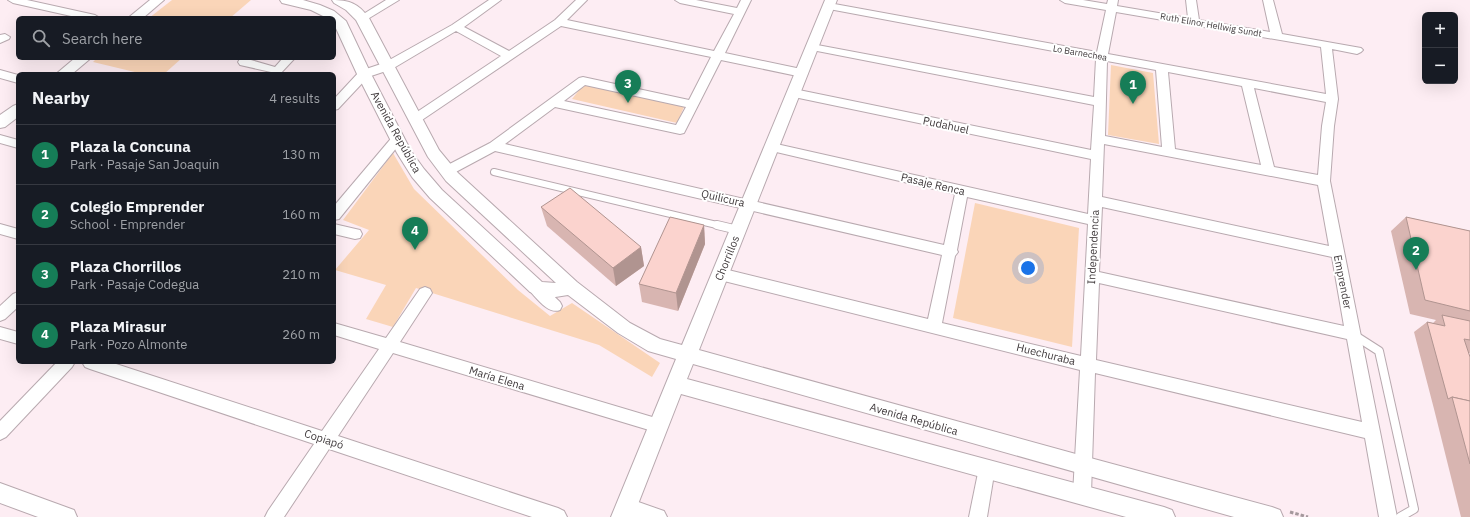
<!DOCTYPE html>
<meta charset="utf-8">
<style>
:root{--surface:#171b24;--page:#242831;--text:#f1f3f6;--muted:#9ea1a6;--line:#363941;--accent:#167d57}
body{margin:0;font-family:"IBM Plex Sans",sans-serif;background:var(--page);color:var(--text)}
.controls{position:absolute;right:12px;top:12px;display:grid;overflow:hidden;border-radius:6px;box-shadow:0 4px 16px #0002}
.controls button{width:36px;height:36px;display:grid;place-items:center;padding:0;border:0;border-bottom:1px solid var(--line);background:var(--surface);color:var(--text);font:20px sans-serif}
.you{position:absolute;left:1028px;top:268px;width:14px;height:14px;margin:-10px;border:3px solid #fff;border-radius:50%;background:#1a73e8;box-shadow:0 0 0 6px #1a73e833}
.badge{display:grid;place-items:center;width:26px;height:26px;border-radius:50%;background:var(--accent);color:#fff;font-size:13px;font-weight:700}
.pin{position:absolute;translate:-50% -33px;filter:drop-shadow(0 1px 2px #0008)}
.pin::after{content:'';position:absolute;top:21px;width:14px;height:12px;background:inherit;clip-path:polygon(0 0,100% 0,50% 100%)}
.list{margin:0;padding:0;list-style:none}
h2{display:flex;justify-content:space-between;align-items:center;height:52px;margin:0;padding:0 16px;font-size:17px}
h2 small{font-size:13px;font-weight:400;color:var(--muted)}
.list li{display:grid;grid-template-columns:26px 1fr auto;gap:12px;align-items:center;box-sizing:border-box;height:60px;padding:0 16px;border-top:1px solid var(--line)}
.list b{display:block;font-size:15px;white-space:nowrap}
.list p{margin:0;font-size:13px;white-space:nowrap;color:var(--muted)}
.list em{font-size:13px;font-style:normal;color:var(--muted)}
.icon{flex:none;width:22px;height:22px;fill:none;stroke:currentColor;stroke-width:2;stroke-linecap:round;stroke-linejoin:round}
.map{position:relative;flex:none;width:1470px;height:517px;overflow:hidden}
.search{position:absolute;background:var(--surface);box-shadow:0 4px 16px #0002;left:16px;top:16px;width:320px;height:44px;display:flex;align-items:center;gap:10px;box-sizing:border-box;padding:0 14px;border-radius:6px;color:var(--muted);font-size:15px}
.panel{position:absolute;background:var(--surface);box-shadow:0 4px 16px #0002;left:16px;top:72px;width:320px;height:292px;border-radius:6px}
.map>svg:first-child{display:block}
.green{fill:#fad5b8}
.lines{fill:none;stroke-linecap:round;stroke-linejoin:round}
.service-far1-casing{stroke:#b8a9af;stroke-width:8}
.service-casing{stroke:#b8a9af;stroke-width:10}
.minor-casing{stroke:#b8a9af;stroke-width:2}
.tertiary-casing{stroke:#b8a9af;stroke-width:2}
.path{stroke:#a5999d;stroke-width:3;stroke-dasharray:3.5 2;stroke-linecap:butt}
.service-far1{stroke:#fff;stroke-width:6}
.service{stroke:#fff;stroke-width:8}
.minor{fill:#fff;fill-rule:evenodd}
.tertiary{fill:#fff;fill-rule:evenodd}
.wall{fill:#d8b5b1}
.shaded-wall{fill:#b09490}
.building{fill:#fbd3ce;stroke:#b09490}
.labels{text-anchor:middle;stroke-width:4;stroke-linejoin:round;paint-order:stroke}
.far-street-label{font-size:9px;fill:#3f393b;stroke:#fff}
.street-label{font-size:11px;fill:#3f393b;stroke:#fff}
</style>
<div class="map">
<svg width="1470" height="517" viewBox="0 0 1470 517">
<rect width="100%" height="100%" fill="#fdedf3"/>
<g class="green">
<path d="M 172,0 L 251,0 L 230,18 L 149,18 Z"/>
<path d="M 97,58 L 182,58 L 164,74 L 143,74 L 93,62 Z"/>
<path d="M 1111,65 L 1153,73 L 1159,144 L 1108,135 Z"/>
<path d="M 584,84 L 684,107 L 677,123 L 572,99 Z"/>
<path d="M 393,153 L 414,189 L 518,290 L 550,316 L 572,303 L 660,363 L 652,377 L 599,345 L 416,288 L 393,327 L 366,319 L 386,285 L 335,270 L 369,230 L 343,220 Z"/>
<path d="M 975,203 L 1079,228 L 1072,347 L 953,318 Z"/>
</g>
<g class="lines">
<g class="service-far1-casing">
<path id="service-far1" d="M 494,172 L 721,226"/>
</g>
<g class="service-casing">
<g id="service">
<path d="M 717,225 L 738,230"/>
<path d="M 1354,335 L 1379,351 L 1414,509 L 1400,517"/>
</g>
</g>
<g class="minor-casing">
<g id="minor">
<path d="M 8,0 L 27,0 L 95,15 L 100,18 L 80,18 L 13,3 Z"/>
<path d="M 386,0 L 399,0 L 366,20 L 358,20 L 357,18 Z"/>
<path d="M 489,0 L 501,0 L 464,27 L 509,51 L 555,20 L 576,0 L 587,0 L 567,20 L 714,51 L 734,14 L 680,3 L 675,0 L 696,0 L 737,8 L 741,0 L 751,0 L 725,53 L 806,70 L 808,73 L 806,76 L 802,77 L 721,60 L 684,133 L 680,134 L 555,107 L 505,144 L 944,245 L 955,194 L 772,151 L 768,150 L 766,147 L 768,144 L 772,143 L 1088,214 L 1091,159 L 794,97 L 790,96 L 788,93 L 790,90 L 794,89 L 1091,150 L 1094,105 L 812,50 L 808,49 L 806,47 L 808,45 L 812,44 L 1094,97 L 1096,59 L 829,9 L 825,8 L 824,6 L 825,4 L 829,3 L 1097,52 L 1106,10 L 1065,3 L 1060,0 L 1083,0 L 1107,4 L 1108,0 L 1118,0 L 1117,6 L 1188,18 L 1186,0 L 1196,0 L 1199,20 L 1270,32 L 1263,0 L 1273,0 L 1282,34 L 1361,48 L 1363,50 L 1361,52 L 1357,54 L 1332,49 L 1338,99 L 1334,126 L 1330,181 L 1397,517 L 1379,517 L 1365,438 L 1095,373 L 1091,494 L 1088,500 L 1082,502 L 1076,500 L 1073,494 L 1080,370 L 720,280 L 715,278 L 713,274 L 715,270 L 720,268 L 928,319 L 942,255 L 495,151 L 452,174 L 447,176 L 442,174 L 441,171 L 442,168 L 490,143 L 579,78 L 583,77 L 689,100 L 711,57 L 561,26 L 419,122 L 415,123 L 411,122 L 409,119 L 411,116 L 501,56 L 456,31 L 392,69 L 368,77 L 338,109 L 334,110 L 334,99 L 360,71 L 384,63 L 452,25 ZM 1116,12 L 1321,47 L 1326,94 L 1108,54 ZM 1107,61 L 1156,70 L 1162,147 L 1105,136 ZM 1168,72 L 1242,86 L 1261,165 L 1175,149 ZM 585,85 L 686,107 L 676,125 L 564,101 ZM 1254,88 L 1326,102 L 1322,126 L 1318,175 L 1274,167 ZM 1104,144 L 1318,185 L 1329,246 L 1102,197 ZM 967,197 L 1088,224 L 1081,356 L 942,323 L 955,256 L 958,252 L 957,250 ZM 1102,207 L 1332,257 L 1344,326 L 1099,272 ZM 1099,283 L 1347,339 L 1362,422 L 1096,360 Z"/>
<path d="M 5,34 L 10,37 L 9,39 L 0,43 L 0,35 Z"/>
<path d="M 244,58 L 275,67 L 283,58 L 295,58 L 280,74 L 240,65 L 238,62 L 240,59 Z"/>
<path d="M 0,70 L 18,75 L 18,83 L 0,78 Z"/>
<path d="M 398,134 L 402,135 L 404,138 L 402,141 L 339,219 L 334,220 L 334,206 L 394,135 Z"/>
<path d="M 0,135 L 18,140 L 18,148 L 0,143 Z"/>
<path d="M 0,224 L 18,229 L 18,239 L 0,234 Z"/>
<path d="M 334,224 L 360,230 L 362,234 L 360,238 L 355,239 L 334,234 Z"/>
<path d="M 533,279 L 538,281 L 560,302 L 562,306 L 560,310 C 548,315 536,297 528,289 L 526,285 L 528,281 Z"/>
<path d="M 425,287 L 430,289 L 432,293 L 400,342 L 659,419 L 665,421 L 667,426 L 665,431 L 659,433 L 393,353 L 338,436 L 558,508 L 564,511 L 567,517 L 532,517 L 329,449 L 284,517 L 265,517 L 268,511 L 314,444 L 90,369 L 85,367 L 82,362 L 110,362 L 322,431 L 379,349 L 334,335 L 334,323 L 386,338 L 420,289 Z"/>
<path d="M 18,292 L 18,307 L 5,319 L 0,321 L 0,306 L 13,294 Z"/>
<path d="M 0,327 L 18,332 L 18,344 L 0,339 Z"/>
<path d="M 57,362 L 75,362 L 72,367 L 6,437 L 0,440 L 0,421 Z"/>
<path d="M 987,460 L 993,462 L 995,468 L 987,517 L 969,517 L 979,468 L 981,462 Z"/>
<path d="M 627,498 L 664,511 L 667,517 L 632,517 L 621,513 L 618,507 L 621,501 Z"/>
</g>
</g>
<g class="tertiary-casing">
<g id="tertiary">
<path d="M 150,0 L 164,0 L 143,18 L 128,18 Z"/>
<path d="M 280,0 L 303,0 L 320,5 L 334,11 L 346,21 L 371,74 L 411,151 L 424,169 L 442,190 L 542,282 L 556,283 L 446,181 L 428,157 L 356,20 L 346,10 L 334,3 L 332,0 C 349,0 358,3 369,18 L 439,150 L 458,173 L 577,282 L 630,323 L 660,339 L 682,345 L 825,0 L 837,0 L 699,350 L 1083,456 L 1272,507 L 1280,510 L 1283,517 L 1234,517 L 693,364 L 687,379 L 1164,507 L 1172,510 L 1175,517 L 1126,517 L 681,394 L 633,517 L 611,517 L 676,359 L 648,351 L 618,333 L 568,295 L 549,298 L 530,292 L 430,198 L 412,177 L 397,153 L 357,74 L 334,24 L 334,18 L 327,18 L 311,10 L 282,3 Z"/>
<path d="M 75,58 L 91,58 L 72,74 L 56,74 Z"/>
<path d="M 18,104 L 18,117 L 5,127 L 0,128 L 0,115 L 13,106 Z"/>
<path d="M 0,483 L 74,510 L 77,517 L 38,517 L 0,503 Z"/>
</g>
</g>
<path class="path" d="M 1290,512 L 1308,517"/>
<use href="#service-far1" class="service-far1"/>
<use href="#service" class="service"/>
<use href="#minor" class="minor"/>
<use href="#tertiary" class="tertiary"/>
</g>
<g class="wall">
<path d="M 541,207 L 641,247 L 644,266 L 616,286 L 547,226 Z"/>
<path d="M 1406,217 L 1470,231 L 1470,353 L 1469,353 L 1470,357 L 1470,517 L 1461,517 L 1434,409 L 1414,332 L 1427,322 L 1433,323 L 1436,320 L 1410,314 L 1391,231 Z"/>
<path d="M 704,225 L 705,244 L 678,311 L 642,302 L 639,284 Z"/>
</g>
<g class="shaded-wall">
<path d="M 704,225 L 705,244 L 678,311 L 676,293 Z"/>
<path d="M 641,247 L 644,266 L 616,286 L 613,268 Z"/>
</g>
<g class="building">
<path d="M 570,188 L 641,247 L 613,268 L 541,207 Z"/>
<path d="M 670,217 L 704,225 L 676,293 L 639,284 Z"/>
<path d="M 1406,217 L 1470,231 L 1470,311 L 1425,300 Z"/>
<path d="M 1442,315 L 1470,321 L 1470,340 L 1464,339 L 1470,357 L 1470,401 L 1452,397 L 1448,399 L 1427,322 L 1445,326 Z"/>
<path d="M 1452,397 L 1470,401 L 1470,464 Z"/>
</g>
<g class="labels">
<g class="far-street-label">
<text transform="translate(1211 25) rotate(10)" y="3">Ruth Elinor Hellwig Sundt</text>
<text transform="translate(1080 53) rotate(10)" y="3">Lo Barnechea</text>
</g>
<g class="street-label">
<text transform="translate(946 125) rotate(12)" y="4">Pudahuel</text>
<text transform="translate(396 132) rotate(61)" y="4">Avenida República</text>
<text transform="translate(933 184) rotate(13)" y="4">Pasaje Renca</text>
<text transform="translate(723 198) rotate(13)" y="4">Quilicura</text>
<text transform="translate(1093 247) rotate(-87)" y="4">Independencia</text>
<text transform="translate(727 258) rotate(-68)" y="4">Chorrillos</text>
<text transform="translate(1343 282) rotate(79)" y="4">Emprender</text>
<text transform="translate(1046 354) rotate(14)" y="4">Huechuraba</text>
<text transform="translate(497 378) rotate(17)" y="4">María Elena</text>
<text transform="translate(914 419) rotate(16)" y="4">Avenida República</text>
<text transform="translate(324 439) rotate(18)" y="4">Copiapó</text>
</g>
</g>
</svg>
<div class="controls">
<button>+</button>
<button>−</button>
</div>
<div class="you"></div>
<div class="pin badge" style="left:1133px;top:104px">1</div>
<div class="pin badge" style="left:1416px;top:270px">2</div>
<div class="pin badge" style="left:628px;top:103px">3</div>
<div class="pin badge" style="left:415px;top:250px">4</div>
<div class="search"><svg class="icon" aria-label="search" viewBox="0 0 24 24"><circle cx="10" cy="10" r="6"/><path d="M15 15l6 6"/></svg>Search here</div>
<section class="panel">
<h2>Nearby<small>4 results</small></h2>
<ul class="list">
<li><span class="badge">1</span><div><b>Plaza la Concuna</b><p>Park · Pasaje San Joaquin</p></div><em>130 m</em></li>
<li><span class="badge">2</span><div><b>Colegio Emprender</b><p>School · Emprender</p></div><em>160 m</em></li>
<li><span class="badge">3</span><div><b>Plaza Chorrillos</b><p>Park · Pasaje Codegua</p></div><em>210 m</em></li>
<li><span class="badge">4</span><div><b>Plaza Mirasur</b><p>Park · Pozo Almonte</p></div><em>260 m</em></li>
</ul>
</section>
</div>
